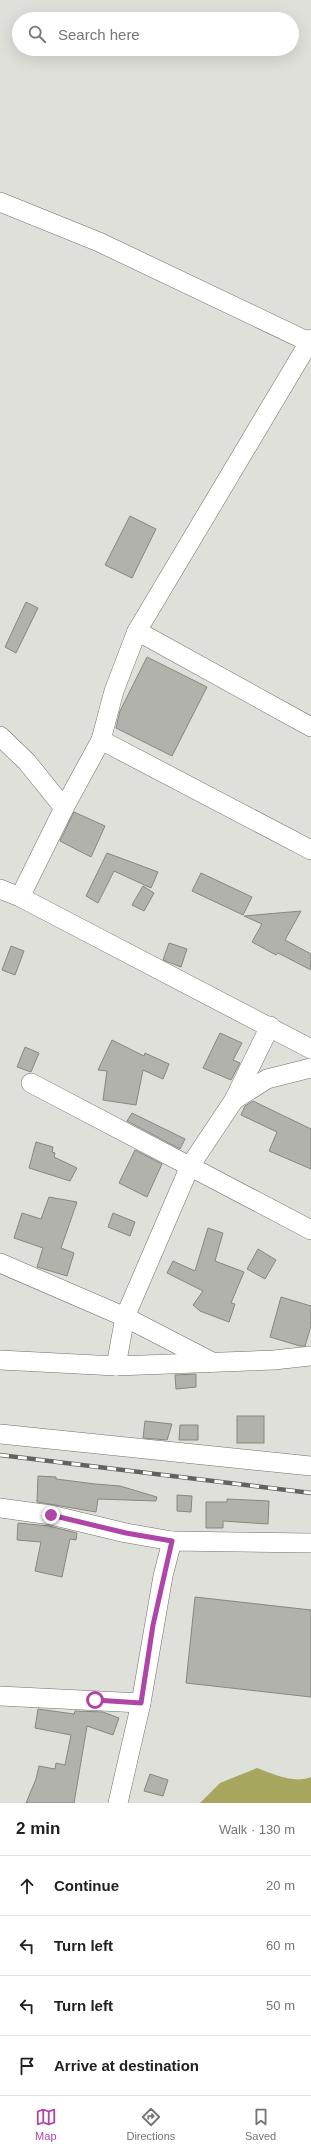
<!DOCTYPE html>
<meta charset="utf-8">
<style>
:root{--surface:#fff;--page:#f6f6f6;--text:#202124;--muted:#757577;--line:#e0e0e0;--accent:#af45a6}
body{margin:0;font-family:Helvetica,sans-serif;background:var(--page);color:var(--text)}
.stop{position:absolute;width:12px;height:12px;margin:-9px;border:3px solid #af45a6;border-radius:50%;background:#fff}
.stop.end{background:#af45a6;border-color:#fff;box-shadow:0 1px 4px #0008}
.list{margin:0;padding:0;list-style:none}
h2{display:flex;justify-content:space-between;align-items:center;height:52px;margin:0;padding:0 16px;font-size:17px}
h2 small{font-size:13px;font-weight:400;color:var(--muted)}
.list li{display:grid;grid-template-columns:26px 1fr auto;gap:12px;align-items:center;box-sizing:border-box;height:60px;padding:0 16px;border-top:1px solid var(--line)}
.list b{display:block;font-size:15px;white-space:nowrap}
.list em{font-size:13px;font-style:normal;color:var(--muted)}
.icon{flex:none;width:22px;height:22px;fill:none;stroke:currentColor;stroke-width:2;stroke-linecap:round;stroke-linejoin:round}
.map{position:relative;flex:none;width:311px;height:1803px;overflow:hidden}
.search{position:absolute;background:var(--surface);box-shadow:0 4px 16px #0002;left:12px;right:12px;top:12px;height:44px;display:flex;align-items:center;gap:10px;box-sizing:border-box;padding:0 14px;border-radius:22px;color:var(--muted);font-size:15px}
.sheet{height:292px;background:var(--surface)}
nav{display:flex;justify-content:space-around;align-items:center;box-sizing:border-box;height:56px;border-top:1px solid var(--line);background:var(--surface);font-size:11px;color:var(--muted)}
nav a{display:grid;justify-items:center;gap:2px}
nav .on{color:var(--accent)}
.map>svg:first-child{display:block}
.forest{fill:#a7a65f}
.building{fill:#b2b2ac;stroke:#878781}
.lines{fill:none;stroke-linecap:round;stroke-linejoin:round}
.street-casing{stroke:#70706a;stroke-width:20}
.street{stroke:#fff;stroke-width:19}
.rail-casing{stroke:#62625f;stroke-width:4.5}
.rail{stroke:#fffffe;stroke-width:3;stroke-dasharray:9;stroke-linecap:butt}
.route{stroke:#af45a6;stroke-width:5}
</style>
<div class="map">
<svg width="311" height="1803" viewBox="0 0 311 1803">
<rect width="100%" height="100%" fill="#e0e0da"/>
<path class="forest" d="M 257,1768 C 273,1774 295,1784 311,1777 L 311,1803 L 200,1803 L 220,1783 Z"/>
<g class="building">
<path d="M 130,516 L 156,529 L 132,578 L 105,565 Z"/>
<path d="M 26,602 L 38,608 L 16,653 L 5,647 Z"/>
<path d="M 147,657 L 207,687 L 172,756 L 116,728 L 120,711 Z"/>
<path d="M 74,812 L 105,826 L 91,857 L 60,841 Z"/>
<path d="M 107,853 L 158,872 L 151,888 L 114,871 L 98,903 L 86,896 Z"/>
<path d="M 201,873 L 252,897 L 243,915 L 192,891 Z"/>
<path d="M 143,886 L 154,893 L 144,911 L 132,905 Z"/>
<path d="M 301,911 L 285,940 L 311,954 L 311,970 L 278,953 L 276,955 L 252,942 L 262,924 L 244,916 Z"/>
<path d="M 169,943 L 187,949 L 181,967 L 163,960 Z"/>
<path d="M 11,946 L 24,951 L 15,975 L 2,970 Z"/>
<path d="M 220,1033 L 242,1043 L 233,1060 L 240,1063 L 231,1080 L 203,1068 Z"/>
<path d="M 112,1040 L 144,1056 L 145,1053 L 169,1064 L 163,1079 L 143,1070 L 136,1105 L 103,1100 L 107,1071 L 98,1070 Z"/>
<path d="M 25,1047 L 39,1053 L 31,1072 L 17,1067 Z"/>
<path d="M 253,1101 L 311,1129 L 311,1169 L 269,1151 L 277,1132 L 241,1115 L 245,1106 Z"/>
<path d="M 132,1113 L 185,1139 L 180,1149 L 127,1121 Z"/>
<path d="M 36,1142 L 53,1147 L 52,1152 L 55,1153 L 54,1157 L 77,1168 L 70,1181 L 29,1168 Z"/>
<path d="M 135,1150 L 162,1164 L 147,1197 L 119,1183 Z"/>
<path d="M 49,1197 L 77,1202 L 61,1248 L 74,1253 L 67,1276 L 37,1267 L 43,1248 L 14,1238 L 22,1213 L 41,1219 Z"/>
<path d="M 113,1213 L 135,1222 L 130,1236 L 108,1227 Z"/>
<path d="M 208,1228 L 223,1233 L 215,1261 L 244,1272 L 231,1303 L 235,1304 L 229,1322 L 200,1311 L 193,1305 L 203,1291 L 167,1273 L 173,1261 L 195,1271 Z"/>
<path d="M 258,1249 L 276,1260 L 265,1279 L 247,1269 Z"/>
<path d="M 281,1297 L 311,1306 L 311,1326 L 305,1346 L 300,1346 L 270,1337 Z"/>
<path d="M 196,1374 L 196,1387 L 176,1389 L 175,1375 Z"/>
<rect x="237" y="1416" width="27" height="27"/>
<path d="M 145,1421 L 172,1424 L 167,1440 L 143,1438 Z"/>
<path d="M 180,1425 L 198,1425 L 198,1440 L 179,1440 Z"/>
<path d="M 38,1476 L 56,1477 L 56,1479 L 95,1484 L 120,1486 L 157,1497 L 156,1501 L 98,1499 L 96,1512 L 37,1502 Z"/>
<path d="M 177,1495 L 192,1496 L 191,1512 L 177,1511 Z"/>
<path d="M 227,1499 L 269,1501 L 268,1524 L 223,1521 L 223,1528 L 206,1528 L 206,1502 L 227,1502 Z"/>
<path d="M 18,1523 L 49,1526 L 77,1533 L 76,1540 L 70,1539 L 62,1577 L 35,1571 L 41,1542 L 17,1540 Z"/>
<path d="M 195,1597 L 311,1610 L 311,1697 L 186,1683 Z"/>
<path d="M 38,1709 L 74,1714 L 75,1711 L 103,1712 L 119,1718 L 113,1735 L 87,1726 L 74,1803 L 26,1803 L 36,1779 L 39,1766 L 55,1769 L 56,1763 L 65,1765 L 71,1735 L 35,1728 Z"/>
<path d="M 150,1774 L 168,1780 L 163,1796 L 144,1791 Z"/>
</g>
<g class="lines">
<g class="street-casing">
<g id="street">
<path d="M 0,202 L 99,242 L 311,343"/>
<path d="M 137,631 L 311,727"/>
<path d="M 0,736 L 27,762 L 64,808"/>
<path d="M 101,740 L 311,850"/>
<path d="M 0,889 L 20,897 L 311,1049"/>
<path d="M 20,897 L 64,808 L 101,740 L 114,691 L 137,631 L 311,339"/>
<path d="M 31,1083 L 311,1230"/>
<path d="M 234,1100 L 267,1079 L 311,1068"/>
<path d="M 0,1263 L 125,1317 L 212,1362"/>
<path d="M 0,1360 L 116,1366 L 274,1360 L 311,1356"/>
<path d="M 116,1366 L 125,1317 L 190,1166 L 234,1100 L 270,1026"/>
<path d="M 0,1434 L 311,1466"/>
<path d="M 0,1508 L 51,1515 L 126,1533 L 172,1541"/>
<path d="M 0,1696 L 141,1703"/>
<path d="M 118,1803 L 141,1703 L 163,1576 L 172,1541 L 311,1543"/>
</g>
</g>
<use href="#street" class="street"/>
<g class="rail-casing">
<path id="rail" d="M 0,1455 L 311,1493"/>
</g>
<use href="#rail" class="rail"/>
</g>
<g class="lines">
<path class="route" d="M 51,1515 L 126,1533 L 172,1541 L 153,1625 L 141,1703 L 95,1700"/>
</g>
</svg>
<div class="stop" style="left:95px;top:1700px"></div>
<div class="stop end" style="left:51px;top:1515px"></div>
<div class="search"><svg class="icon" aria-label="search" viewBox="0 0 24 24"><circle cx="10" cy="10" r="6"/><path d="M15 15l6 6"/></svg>Search here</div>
</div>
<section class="sheet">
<h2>2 min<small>Walk · 130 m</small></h2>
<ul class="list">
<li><svg class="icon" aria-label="ahead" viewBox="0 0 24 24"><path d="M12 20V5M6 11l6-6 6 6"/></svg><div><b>Continue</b></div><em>20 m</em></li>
<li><svg class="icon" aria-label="left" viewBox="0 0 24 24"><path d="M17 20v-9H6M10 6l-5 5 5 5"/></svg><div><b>Turn left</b></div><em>60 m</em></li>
<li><svg class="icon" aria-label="left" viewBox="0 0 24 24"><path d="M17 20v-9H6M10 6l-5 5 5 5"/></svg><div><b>Turn left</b></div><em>50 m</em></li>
<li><svg class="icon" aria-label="arrive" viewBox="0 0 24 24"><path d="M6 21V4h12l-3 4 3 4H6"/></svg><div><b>Arrive at destination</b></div></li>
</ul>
</section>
<nav>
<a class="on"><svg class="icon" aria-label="map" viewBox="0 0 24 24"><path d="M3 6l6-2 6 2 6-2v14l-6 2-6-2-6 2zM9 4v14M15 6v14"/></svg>Map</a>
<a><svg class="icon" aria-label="directions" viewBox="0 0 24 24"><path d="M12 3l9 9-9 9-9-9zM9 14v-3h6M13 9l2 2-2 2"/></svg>Directions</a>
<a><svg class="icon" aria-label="saved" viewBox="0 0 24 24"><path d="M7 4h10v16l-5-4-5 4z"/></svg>Saved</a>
</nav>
